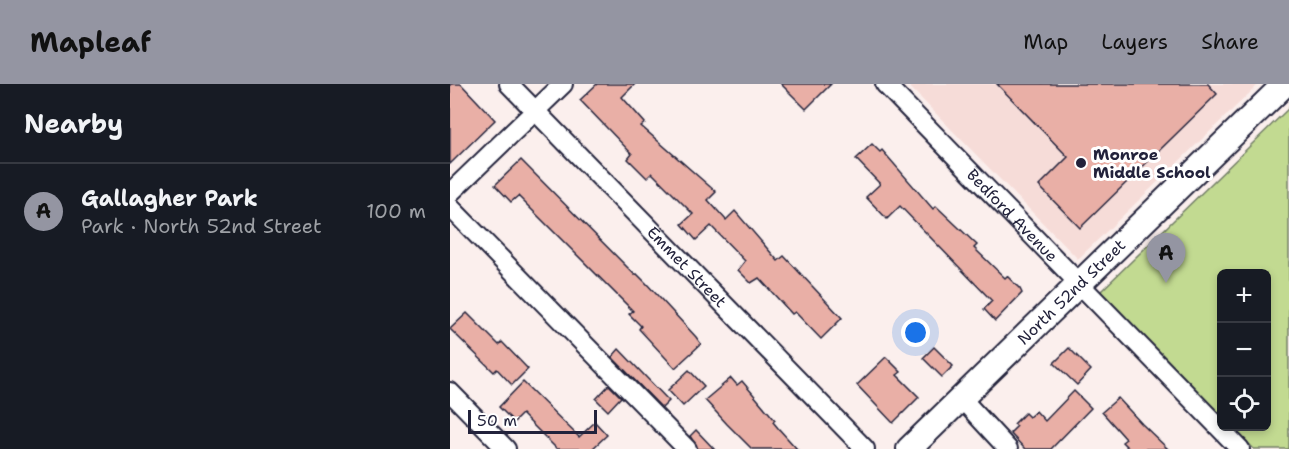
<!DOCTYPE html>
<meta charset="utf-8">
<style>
:root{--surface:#171b24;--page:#242831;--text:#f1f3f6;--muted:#9ea1a6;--line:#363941;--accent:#9495a2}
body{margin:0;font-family:"Shantell Sans",sans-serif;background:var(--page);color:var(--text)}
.controls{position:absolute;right:18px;bottom:18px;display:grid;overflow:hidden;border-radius:9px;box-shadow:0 3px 9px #0003}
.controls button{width:54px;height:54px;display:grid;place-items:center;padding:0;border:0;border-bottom:2px solid var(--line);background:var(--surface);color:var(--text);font:30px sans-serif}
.scale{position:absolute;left:18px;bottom:15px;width:129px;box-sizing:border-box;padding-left:6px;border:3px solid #22223b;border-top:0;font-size:16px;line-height:21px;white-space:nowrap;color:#22223b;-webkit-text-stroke:4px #fff;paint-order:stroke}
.you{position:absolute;left:466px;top:249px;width:21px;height:21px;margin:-15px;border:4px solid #fff;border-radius:50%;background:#1a73e8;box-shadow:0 0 0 9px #1a73e833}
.badge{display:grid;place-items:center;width:39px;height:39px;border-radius:50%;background:var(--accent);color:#111;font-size:20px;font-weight:700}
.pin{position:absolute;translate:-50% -50px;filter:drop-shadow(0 2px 3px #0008)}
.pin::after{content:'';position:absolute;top:32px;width:21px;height:18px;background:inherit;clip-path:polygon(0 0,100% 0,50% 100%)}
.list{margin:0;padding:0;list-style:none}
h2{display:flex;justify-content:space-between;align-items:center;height:78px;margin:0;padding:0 24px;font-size:26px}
h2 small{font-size:20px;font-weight:400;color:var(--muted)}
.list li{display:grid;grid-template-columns:39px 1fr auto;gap:18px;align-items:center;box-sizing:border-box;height:96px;padding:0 24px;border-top:2px solid var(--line)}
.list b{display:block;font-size:22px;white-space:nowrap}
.list p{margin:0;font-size:20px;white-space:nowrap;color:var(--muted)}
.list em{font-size:20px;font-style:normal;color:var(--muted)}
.icon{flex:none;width:33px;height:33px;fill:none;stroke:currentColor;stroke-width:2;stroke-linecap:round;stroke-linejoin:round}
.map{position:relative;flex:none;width:839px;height:365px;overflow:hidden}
header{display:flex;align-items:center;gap:36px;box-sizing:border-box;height:84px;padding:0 30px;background:var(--accent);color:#111}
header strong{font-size:28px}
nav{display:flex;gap:33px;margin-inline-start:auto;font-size:21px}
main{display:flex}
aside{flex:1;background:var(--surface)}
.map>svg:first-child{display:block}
.built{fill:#f6dcd8}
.green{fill:#c2da91;stroke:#727e66;stroke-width:1.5}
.building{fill:#e9afa6;stroke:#22223b;stroke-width:1.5}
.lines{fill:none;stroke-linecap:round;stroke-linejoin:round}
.minor-casing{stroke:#22223b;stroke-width:22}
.major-casing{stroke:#22223b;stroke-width:28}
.minor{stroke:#fff;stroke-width:18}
.major{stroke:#fff;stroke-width:24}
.poi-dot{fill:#22223b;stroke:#fff;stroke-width:2}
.labels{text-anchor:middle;stroke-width:6;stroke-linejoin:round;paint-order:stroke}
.poi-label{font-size:16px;font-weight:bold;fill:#22223b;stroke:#fff;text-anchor:start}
.street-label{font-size:16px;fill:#22223b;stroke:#fff}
</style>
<header>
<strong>Mapleaf</strong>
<nav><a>Map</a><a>Layers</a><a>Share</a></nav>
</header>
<main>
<aside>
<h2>Nearby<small></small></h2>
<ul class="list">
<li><span class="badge">A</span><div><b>Gallagher Park</b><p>Park · North 52nd Street</p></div><em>100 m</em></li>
</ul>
</aside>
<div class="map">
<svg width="839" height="365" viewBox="0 0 839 365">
<rect width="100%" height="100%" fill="#fbefed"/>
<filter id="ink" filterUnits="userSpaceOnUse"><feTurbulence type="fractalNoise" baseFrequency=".0167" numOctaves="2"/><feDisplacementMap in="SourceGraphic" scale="12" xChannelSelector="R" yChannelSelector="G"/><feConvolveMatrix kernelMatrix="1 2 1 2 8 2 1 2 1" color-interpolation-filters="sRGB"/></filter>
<g filter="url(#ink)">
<path class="built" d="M 457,0 L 809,0 L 628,175 Z"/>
<path class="green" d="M 839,24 L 839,365 L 804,365 L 782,343 L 816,342 L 816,189 L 772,189 L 771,332 L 650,208 Z"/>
<g class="building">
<path d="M 0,0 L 11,0 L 45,36 L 0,80 Z"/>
<path d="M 147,0 L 185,0 L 172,13 L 195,39 L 191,42 L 266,108 L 258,116 L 276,136 L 285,127 L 328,177 L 334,172 L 392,234 L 371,255 L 345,228 L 342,230 L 309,194 L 301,199 L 288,186 L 295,177 L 261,142 L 246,156 L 232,140 L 243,130 L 202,89 L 197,94 L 178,75 L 182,70 L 130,16 Z"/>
<path d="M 331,0 L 381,0 L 356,25 Z"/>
<path d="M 547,0 L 758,0 L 767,10 L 630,144 L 589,102 L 618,73 Z"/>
<path d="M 422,60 L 430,68 L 432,66 L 483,125 L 486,122 L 527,161 L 524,164 L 555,194 L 557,192 L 570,205 L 572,209 L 545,237 L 534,225 L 542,217 L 450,122 L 437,135 L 416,113 L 430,100 L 406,75 Z"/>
<path d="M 71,76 L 185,191 L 187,190 L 196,199 L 246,253 L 251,260 L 225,284 L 189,245 L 191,242 L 179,230 L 183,227 L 68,112 L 61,118 L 45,101 Z"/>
<path d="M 17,229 L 49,261 L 52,258 L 78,285 L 62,301 L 47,285 L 44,288 L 0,245 Z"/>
<path d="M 484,263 L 503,282 L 492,293 L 473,274 Z"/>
<path d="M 619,264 L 641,286 L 627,301 L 604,279 Z"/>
<path d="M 169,265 L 219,317 L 212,324 L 162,273 Z"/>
<path d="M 436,273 L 451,288 L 447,291 L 469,313 L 443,339 L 407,301 Z"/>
<path d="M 239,286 L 254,302 L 233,322 L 218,306 Z"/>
<path d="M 281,294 L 287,301 L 292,297 L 325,336 L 323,338 L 328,344 L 347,365 L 302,365 L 277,340 L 255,316 Z"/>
<path d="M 73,298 L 129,353 L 145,338 L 157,351 L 142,365 L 107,365 L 72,330 L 64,338 L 49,323 Z"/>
<path d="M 159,301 L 171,313 L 158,327 L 146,315 Z"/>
<path d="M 624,307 L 641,324 L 601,365 L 575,365 L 560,349 L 567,342 L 564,340 L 575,329 L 579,333 L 586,327 L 595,337 Z"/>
<path d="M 668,314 L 692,340 L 718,365 L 679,365 L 672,358 L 676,355 L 652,328 Z"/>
<path d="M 246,346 L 264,365 L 248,365 L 240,352 Z"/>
</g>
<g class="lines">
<g class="minor-casing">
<g id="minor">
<path id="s1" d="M 59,0 L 415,365"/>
<path id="s2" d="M 435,0 L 790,365"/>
<path d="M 0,109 L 113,0"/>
<path d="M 0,123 L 237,365"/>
<path d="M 0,308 L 56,365"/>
<path d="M 511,314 L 558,365"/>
</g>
</g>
<g class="major-casing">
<g id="major">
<path id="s3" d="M 459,365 L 835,0"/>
</g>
</g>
<use href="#minor" class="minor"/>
<use href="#major" class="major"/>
</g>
</g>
<circle class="poi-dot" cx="631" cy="79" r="6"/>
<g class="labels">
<g class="poi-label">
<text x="643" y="76">Monroe<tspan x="643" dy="18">Middle School</tspan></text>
</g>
<g class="street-label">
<text dy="6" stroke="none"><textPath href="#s2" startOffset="183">Bedford Avenue</textPath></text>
<text dy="6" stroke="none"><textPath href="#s1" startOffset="255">Emmet Street</textPath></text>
<text dy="6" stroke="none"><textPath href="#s3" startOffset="226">North 52nd Street</textPath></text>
</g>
</g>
</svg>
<div class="controls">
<button>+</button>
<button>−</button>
<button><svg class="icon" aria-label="locate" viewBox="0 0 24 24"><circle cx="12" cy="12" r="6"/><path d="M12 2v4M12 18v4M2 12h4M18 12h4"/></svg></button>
</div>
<div class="scale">50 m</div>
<div class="you"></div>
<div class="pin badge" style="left:716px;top:199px">A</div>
</div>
</main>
